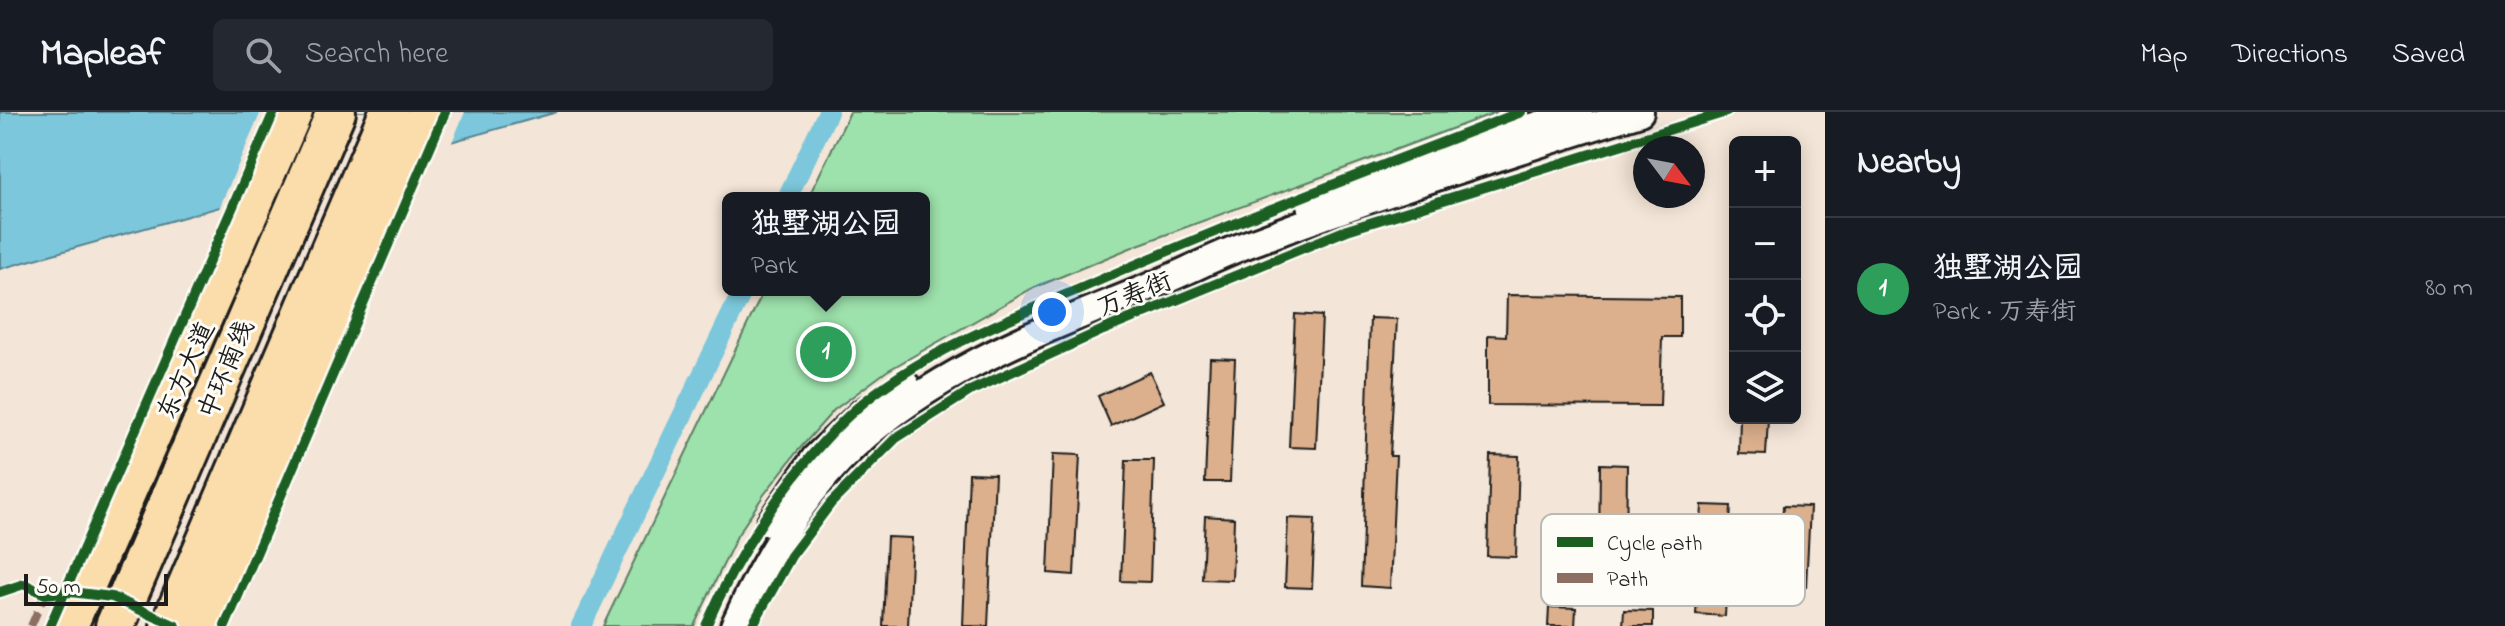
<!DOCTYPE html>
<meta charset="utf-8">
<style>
:root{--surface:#171b24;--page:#242831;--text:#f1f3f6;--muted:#9ea1a6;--line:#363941;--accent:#c8321e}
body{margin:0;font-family:"Indie Flower","LXGW WenKai TC",sans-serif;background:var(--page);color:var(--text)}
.controls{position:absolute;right:24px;top:24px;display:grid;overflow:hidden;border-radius:12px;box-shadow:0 4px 20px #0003}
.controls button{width:72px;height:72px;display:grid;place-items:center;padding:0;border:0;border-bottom:2px solid var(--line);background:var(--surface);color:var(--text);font:40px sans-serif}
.compass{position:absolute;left:1633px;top:24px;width:72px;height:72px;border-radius:50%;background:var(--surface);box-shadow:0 4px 20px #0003;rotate:122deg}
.scale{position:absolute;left:24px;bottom:20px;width:144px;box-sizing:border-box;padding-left:8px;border:4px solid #1c1c1c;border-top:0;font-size:22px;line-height:28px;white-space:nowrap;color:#1c1c1c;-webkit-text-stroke:6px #fdfcf7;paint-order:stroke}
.you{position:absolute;left:1052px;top:200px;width:28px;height:28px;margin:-20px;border:6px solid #fff;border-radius:50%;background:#1a73e8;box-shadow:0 0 0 12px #1a73e833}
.badge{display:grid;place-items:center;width:52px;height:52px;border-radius:50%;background:var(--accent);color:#fff;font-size:26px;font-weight:700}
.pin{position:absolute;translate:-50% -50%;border:4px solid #fff;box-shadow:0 2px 8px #0006}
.popup{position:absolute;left:722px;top:80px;width:208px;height:104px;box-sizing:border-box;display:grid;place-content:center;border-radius:12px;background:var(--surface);filter:drop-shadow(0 2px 6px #0005);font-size:26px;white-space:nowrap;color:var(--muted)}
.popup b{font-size:30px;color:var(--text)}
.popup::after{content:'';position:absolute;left:50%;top:100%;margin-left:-16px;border:16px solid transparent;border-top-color:var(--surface)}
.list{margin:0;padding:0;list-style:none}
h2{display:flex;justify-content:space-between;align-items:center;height:104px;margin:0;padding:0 32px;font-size:34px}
h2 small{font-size:26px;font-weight:400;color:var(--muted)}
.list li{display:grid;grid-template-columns:52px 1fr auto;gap:24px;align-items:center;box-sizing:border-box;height:144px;padding:0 32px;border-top:2px solid var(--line)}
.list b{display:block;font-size:30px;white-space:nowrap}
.list p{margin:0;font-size:26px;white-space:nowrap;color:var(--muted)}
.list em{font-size:26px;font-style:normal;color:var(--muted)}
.icon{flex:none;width:44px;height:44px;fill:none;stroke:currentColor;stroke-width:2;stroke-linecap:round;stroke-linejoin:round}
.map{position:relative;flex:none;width:1825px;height:514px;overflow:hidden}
header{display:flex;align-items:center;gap:48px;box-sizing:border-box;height:112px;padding:0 40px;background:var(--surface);border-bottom:2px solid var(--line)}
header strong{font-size:38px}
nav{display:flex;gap:44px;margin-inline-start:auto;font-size:28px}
.search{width:560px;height:72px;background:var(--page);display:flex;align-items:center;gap:20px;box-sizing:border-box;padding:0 28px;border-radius:12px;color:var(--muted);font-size:30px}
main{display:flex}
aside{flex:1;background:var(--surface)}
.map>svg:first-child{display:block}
.green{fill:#9de1ac;stroke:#5c7e64;stroke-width:2}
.water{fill:#7bc7db;stroke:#55838f;stroke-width:2}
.pier{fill:#f3e5d7}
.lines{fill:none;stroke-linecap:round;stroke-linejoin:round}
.canal{stroke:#7bc7db;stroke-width:20}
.building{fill:#dcb08d;stroke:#1c1c1c;stroke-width:2}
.minor-casing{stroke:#1c1c1c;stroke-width:32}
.major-casing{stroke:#1c1c1c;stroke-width:38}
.highway-casing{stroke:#1c1c1c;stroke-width:44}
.minor{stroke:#fdfcf7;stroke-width:26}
.major{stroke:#fbddab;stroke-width:32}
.highway{stroke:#fbddab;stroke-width:38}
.quiet{stroke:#8d6e63;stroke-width:8;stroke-dasharray:16 8;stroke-linecap:butt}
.cycleway-casing{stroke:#fdfcf7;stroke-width:15}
.cycleway{stroke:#1b5e20;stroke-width:10}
.labels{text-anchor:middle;stroke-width:6;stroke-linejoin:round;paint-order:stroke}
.street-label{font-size:26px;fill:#1c1c1c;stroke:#fdfcf7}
.key{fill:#fdfcf7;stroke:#bab9b5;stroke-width:2}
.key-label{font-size:22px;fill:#1c1c1c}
</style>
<header>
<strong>Mapleaf</strong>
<div class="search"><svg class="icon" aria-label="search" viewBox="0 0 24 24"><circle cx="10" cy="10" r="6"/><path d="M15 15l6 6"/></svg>Search here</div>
<nav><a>Map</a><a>Directions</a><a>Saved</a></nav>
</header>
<main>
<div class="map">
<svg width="1825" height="514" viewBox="0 0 1825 514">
<rect width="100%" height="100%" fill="#f3e5d7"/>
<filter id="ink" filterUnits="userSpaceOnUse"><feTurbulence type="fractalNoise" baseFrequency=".0125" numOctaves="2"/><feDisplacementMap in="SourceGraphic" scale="16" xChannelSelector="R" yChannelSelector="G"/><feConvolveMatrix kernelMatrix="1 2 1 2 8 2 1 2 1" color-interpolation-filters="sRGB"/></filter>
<g filter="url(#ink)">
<path class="green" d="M 850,0 L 1497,0 L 1135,134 L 1031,177 L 887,259 L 834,298 L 796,341 L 763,384 L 737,424 L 694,514 L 603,514 L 764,178 L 924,178 L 924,86 L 808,86 Z"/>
<path class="water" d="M 0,0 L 557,0 L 0,157 Z"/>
<path class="pier" d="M 261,0 L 465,0 L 450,35 L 218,99 Z"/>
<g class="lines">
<g class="canal">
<path d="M 787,86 L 828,0"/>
<path d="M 581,514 L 743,178"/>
</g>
</g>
<g class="building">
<path d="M 1507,183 L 1680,185 L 1680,225 L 1662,225 L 1660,294 L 1488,293 L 1488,223 L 1506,224 Z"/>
<path d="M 1295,202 L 1322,204 L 1316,336 L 1289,335 Z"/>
<path d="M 1370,206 L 1397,207 L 1390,344 L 1396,344 L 1390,476 L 1361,474 Z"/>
<path d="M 1210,246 L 1235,247 L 1230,370 L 1205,370 Z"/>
<path d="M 1150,260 L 1164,290 L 1111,314 L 1098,284 Z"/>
<path d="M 1740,306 L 1768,306 L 1766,343 L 1739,342 Z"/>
<path d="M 1053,342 L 1080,343 L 1074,463 L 1048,461 Z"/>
<path d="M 1490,343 L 1519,344 L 1516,445 L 1487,444 Z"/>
<path d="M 1126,348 L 1154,348 L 1150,470 L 1121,469 Z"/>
<path d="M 1600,352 L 1627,353 L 1626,449 L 1599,448 Z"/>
<path d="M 969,361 L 995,362 L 988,514 L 963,514 Z"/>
<path d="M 1702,393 L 1731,394 L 1725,504 L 1696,502 Z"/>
<path d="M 1783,394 L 1810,395 L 1806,475 L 1779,474 Z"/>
<path d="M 1205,404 L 1234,406 L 1232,468 L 1202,467 Z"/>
<path d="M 1288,406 L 1315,407 L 1312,476 L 1285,475 Z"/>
<path d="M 887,425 L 912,426 L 908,514 L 883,514 Z"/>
<path d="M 1549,495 L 1576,496 L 1575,514 L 1548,514 Z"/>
<path d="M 1624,498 L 1653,499 L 1653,514 L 1623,514 Z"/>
</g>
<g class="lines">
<g class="minor-casing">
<g id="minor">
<path d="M 1310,92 L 1385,63 L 1579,0"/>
<path d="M 770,411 L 815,346 L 863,300 L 906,273"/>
<path d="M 734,514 C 763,450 802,383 854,334 C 943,253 1048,217 1156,172 C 1190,158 1222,141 1256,129 C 1382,81 1512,40 1640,0"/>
</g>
</g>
<g class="major-casing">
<g id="major">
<path d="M 71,514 L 296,0"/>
<path d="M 205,514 L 425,0"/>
</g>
</g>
<g class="highway-casing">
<g id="highway">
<path d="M 115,514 L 336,0"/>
<path d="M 170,514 L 389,0"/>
</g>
</g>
<use href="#minor" class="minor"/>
<use href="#major" class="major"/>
<use href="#highway" class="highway"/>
<path class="quiet" d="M 31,514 L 45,482"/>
<g class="cycleway-casing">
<g id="cycleway">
<path d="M 0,480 L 24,472 L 45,482 L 71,480 L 112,485 L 176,514"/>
<path d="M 50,514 L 274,0"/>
<path d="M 225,514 L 445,0"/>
<path d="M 706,514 C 737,442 787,365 843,309 C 905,247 1004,209 1084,175 C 1228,112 1375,56 1521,0"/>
<path d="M 752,514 L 791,444 L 831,391 L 896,326 L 970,279 L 1103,218 L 1347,118 L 1726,0"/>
</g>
</g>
<use href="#cycleway" class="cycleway"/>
</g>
</g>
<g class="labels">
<g class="street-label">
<text transform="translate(1134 181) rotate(-22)" y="9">万寿街</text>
<text transform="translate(225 257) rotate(-67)" y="9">中环南线</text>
<text transform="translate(185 258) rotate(-66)" y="9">东方大道</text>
</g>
</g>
<rect x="1541" y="402" width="264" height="92" rx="12" class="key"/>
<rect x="1557" y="425" width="36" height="10" fill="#1b5e20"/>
<rect x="1557" y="461" width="36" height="10" fill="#8d6e63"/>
<g class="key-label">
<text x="1607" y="438">Cycle path</text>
<text x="1607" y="474">Path</text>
</g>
</svg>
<div class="controls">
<button>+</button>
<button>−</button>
<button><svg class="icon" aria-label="locate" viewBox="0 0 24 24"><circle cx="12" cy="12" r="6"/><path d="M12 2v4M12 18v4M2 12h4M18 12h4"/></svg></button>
<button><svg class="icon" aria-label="layers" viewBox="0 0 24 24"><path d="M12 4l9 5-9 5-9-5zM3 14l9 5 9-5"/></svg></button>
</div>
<svg class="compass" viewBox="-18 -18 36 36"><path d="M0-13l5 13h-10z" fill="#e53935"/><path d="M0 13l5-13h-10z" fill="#9ea1a6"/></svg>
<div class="scale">50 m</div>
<div class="you"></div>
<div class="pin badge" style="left:826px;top:240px;background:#2e9e5b">1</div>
<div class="popup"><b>独墅湖公园</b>Park</div>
</div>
<aside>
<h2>Nearby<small></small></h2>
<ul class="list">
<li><span class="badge" style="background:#2e9e5b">1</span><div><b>独墅湖公园</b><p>Park · 万寿街</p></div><em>80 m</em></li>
</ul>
</aside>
</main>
